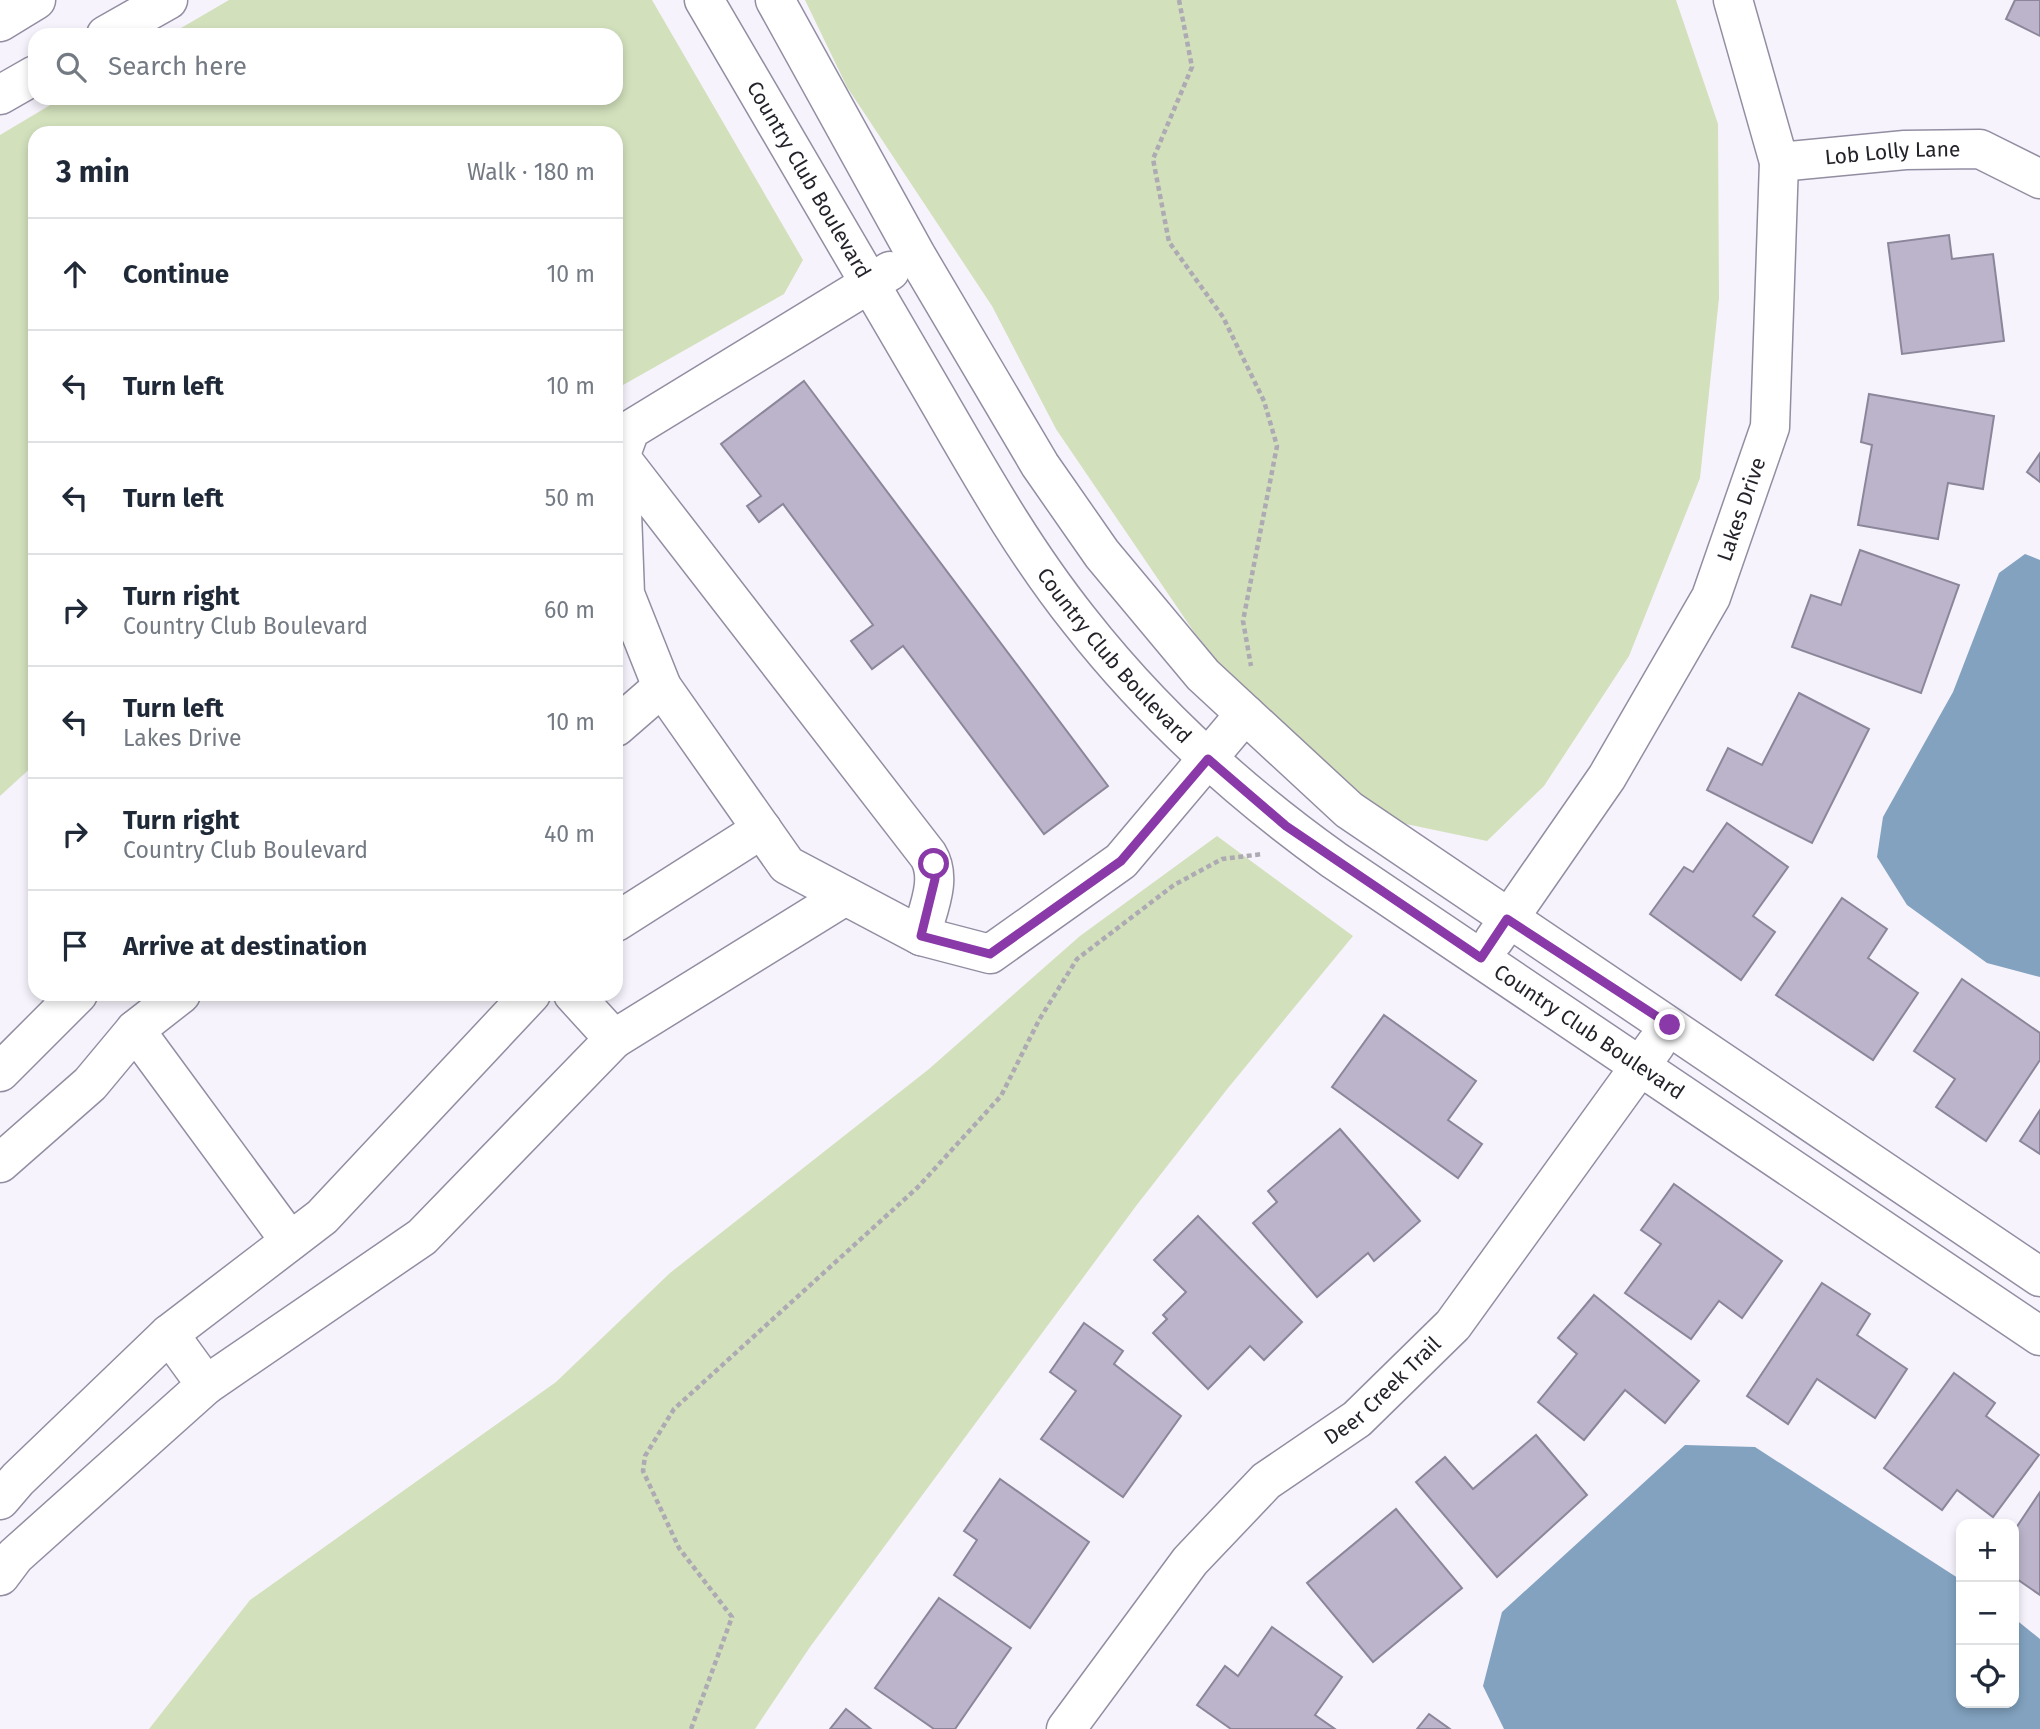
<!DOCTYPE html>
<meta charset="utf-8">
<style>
:root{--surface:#fff;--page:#f2f2f3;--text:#1f2937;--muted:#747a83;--line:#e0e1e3}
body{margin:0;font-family:"Fira Sans",sans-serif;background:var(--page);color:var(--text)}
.controls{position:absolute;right:21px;bottom:21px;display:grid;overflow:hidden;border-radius:14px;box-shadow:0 4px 10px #0003}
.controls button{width:63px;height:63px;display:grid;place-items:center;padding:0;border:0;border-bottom:2px solid var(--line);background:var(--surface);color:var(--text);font:35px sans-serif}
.stop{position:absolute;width:21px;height:21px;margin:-16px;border:5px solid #8a39a8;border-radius:50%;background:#fff}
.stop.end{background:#8a39a8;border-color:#fff;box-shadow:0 2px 7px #0008}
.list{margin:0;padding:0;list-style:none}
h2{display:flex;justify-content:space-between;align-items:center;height:91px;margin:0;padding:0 28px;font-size:30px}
h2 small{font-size:23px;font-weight:400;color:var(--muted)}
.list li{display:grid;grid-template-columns:46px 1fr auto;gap:21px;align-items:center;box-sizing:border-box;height:112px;padding:0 28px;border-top:2px solid var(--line)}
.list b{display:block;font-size:26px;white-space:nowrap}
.list p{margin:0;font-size:23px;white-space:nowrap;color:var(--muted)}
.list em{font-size:23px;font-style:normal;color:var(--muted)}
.icon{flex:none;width:38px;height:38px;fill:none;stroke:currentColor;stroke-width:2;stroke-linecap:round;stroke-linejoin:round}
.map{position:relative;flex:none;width:2040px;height:1729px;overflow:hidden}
.search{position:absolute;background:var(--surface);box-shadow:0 4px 10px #0003;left:28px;top:28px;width:595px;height:77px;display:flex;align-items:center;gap:18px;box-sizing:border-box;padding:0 24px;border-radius:21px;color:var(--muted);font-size:26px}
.panel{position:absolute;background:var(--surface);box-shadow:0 4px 10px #0003;left:28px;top:126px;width:595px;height:875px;border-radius:21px}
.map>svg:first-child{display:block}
.green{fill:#d2e0bc}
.water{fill:#82a2bf}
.building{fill:#bbb4ca;stroke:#8c869a;stroke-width:2}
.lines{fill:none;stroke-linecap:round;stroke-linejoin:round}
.minor-casing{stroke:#938da2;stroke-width:41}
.path{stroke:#adaab3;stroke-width:4.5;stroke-dasharray:5 3.5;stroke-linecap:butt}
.minor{stroke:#fff;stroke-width:38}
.route{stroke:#8a39a8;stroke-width:9}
.labels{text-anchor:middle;stroke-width:6;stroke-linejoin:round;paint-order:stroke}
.street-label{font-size:21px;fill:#25222a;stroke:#f6f3fc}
</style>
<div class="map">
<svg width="2040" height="1729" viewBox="0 0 2040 1729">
<rect width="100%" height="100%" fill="#f6f3fc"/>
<g class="green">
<path d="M 229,0 L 652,0 L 803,260 L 784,294 L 616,389 L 616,133 L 35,133 L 35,764 L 0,796 L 0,135 L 62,98 L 616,98 L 616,35 L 169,35 Z"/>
<path d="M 805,0 L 1676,0 L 1718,124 L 1719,298 L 1700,478 L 1629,656 L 1544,786 L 1487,841 L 1387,820 L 1279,741 L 1194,632 L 1056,429 L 992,306 L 847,87 Z"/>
<path d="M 1217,836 L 1353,936 L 1228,1088 L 1136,1206 L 810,1647 L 755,1729 L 149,1729 L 250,1600 L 556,1382 L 670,1273 L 929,1069 L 1080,936 Z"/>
</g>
<g class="water">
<path d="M 2025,554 L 2040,560 L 2040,977 L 1987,963 L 1907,905 L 1877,857 L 1883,817 L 1953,692 L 1999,573 Z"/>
<path d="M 1685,1445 L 1755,1447 L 1961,1580 L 1961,1703 L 2014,1703 L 2014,1618 L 2040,1639 L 2040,1729 L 1504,1729 L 1483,1686 L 1502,1612 Z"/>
</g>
<g class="building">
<path d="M 2015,0 L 2040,0 L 2040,36 L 2006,19 Z"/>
<path d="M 1949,235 L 1952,259 L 1993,254 L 2004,341 L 1902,354 L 1888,243 Z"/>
<path d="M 804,381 L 1108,786 L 1044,834 L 903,646 L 872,669 L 851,641 L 873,625 L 783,504 L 759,522 L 747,506 L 761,496 L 721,444 Z"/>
<path d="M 1869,394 L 1994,416 L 1983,489 L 1948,483 L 1938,539 L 1858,525 L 1872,445 L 1861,442 Z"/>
<path d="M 2040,453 L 2040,482 L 2027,472 Z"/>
<path d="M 1860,550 L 1959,585 L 1921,693 L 1792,647 L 1811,595 L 1841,605 Z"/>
<path d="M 1799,693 L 1869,729 L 1812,843 L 1707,790 L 1728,748 L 1762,765 Z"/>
<path d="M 1727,823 L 1788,867 L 1753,916 L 1775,932 L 1741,980 L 1650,914 L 1684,867 L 1693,872 Z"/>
<path d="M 1842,898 L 1887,929 L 1868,958 L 1918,993 L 1873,1060 L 1776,995 Z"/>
<path d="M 1962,979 L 2040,1033 L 2040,1060 L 1986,1141 L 1936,1107 L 1955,1079 L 1914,1051 Z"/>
<path d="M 1384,1015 L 1476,1081 L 1448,1120 L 1482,1144 L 1458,1178 L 1332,1087 Z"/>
<path d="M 2040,1110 L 2040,1154 L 2020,1141 Z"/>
<path d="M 1340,1129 L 1420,1221 L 1374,1261 L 1368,1253 L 1317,1297 L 1253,1223 L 1277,1202 L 1268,1191 Z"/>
<path d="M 1674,1184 L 1782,1261 L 1742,1318 L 1719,1301 L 1691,1339 L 1625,1293 L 1661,1244 L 1641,1230 Z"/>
<path d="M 1198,1216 L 1302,1322 L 1264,1360 L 1250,1346 L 1208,1389 L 1153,1333 L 1167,1319 L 1163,1315 L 1186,1292 L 1154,1260 Z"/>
<path d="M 1822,1283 L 1870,1314 L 1857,1335 L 1907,1369 L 1875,1418 L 1817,1379 L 1788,1424 L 1747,1396 Z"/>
<path d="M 1594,1295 L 1699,1381 L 1665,1423 L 1625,1390 L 1584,1440 L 1538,1402 L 1577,1354 L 1558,1338 Z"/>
<path d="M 1084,1323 L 1123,1351 L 1114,1364 L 1181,1416 L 1123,1497 L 1041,1439 L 1076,1391 L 1050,1372 Z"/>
<path d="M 1954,1373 L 1995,1403 L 1986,1416 L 2039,1455 L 1993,1517 L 1957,1490 L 1942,1510 L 1884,1468 Z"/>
<path d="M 1536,1435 L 1587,1495 L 1497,1577 L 1416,1482 L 1445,1457 L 1473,1489 Z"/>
<path d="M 1000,1479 L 1089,1542 L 1030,1628 L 954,1575 L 977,1540 L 964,1531 Z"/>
<path d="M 2040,1492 L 2040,1595 L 2014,1577 L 2014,1531 Z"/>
<path d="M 1396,1509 L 1462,1588 L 1373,1662 L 1307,1583 Z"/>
<path d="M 939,1598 L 1011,1648 L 955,1729 L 934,1729 L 875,1688 Z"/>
<path d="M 1272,1627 L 1342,1677 L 1315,1715 L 1335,1729 L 1231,1729 L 1197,1705 L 1225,1666 L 1238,1676 Z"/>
<path d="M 846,1709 L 871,1729 L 830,1729 Z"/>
<path d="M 1429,1714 L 1450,1729 L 1417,1729 Z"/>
</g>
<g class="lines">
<g class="minor-casing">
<g id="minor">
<path id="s1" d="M 704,0 C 777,126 851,252 925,378 C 973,460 1019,545 1079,620 C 1151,712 1239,792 1334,860 L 2040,1336"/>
<path d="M 775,0 L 916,255 L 1040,465 L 1102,554 L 1203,675 L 1349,810 L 2040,1277"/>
<path d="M 0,22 L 36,0"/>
<path d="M 106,35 L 168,0"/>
<path d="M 0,95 L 35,75"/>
<path id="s2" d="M 1779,162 L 1905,150 L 1980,149 L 2040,179"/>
<path d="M 890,271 L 630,430 L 620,457 L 625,594 L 662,687 L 787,865 L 921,936 L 990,954 L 1121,861 L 1245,714"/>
<path d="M 620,457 L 928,855 C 943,879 927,911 921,936"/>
<path d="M 616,727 L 662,687"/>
<path d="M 616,922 L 762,829"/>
<path id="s3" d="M 1494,940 L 1607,777 L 1711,597 L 1770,427 L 1779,162 L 1733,0"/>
<path d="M 573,994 L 614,1039 L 845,896"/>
<path d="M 135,1030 L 290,1241"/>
<path d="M 0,1072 L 78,994"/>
<path d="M 0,1163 L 90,1084 L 135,1030 L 181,994"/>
<path d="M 206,1385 L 422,1237 L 614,1039"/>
<path d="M 0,1500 L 18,1479 L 169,1334 L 322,1217 L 531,994"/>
<path d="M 0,1576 L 15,1556 L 206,1385 L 169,1334"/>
<path id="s4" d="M 1066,1729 L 1190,1561 L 1266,1481 L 1357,1419 L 1453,1325 L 1656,1044"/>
</g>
</g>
<g class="path">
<path d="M 1179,0 L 1192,67 L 1153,159 L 1169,242 L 1223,317 L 1264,401 L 1277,446 L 1243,621 L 1251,666"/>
<path d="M 691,1729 L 732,1617 L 679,1548 L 643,1471 L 645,1456 L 674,1409 L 918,1187 L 1001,1096 L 1039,1020 L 1077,959 L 1174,885 L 1222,859 L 1263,854"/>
</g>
<use href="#minor" class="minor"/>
</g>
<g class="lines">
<path class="route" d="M 934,864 L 935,879 L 921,936 L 990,954 L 1121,861 L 1208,759 L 1286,826 L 1481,958 L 1507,919 L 1670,1025"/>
</g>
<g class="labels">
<g class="street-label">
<text dy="7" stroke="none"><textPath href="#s2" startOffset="114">Lob Lolly Lane</textPath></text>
<text dy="7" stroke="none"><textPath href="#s1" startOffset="208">Country Club Boulevard</textPath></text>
<text dy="7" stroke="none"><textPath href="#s3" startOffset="499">Lakes Drive</textPath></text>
<text dy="7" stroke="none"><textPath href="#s1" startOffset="775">Country Club Boulevard</textPath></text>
<text dy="7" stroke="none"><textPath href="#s1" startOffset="1384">Country Club Boulevard</textPath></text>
<text dy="7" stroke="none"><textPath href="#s4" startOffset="467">Deer Creek Trail</textPath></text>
</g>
</g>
</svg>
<div class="controls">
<button>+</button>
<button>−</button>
<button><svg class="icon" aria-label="locate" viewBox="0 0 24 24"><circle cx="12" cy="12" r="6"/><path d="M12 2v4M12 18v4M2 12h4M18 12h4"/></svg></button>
</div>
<div class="stop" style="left:934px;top:864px"></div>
<div class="stop end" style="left:1670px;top:1025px"></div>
<div class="search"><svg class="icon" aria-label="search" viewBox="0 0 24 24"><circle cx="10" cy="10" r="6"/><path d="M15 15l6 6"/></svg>Search here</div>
<section class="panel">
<h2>3 min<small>Walk · 180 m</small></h2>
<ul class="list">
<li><svg class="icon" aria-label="ahead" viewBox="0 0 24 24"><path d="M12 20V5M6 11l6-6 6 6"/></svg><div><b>Continue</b></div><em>10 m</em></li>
<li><svg class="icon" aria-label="left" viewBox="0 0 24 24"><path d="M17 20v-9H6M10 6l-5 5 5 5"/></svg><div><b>Turn left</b></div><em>10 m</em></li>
<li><svg class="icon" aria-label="left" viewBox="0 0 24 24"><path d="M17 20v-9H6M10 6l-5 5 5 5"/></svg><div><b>Turn left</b></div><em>50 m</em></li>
<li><svg class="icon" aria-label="right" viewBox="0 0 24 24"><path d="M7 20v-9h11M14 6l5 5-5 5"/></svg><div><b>Turn right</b><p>Country Club Boulevard</p></div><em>60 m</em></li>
<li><svg class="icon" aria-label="left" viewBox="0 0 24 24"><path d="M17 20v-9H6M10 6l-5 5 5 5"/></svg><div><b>Turn left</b><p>Lakes Drive</p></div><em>10 m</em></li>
<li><svg class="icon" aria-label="right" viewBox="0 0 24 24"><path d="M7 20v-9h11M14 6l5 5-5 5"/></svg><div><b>Turn right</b><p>Country Club Boulevard</p></div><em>40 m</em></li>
<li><svg class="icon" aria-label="arrive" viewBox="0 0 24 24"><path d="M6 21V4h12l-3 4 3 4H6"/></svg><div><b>Arrive at destination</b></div></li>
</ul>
</section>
</div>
